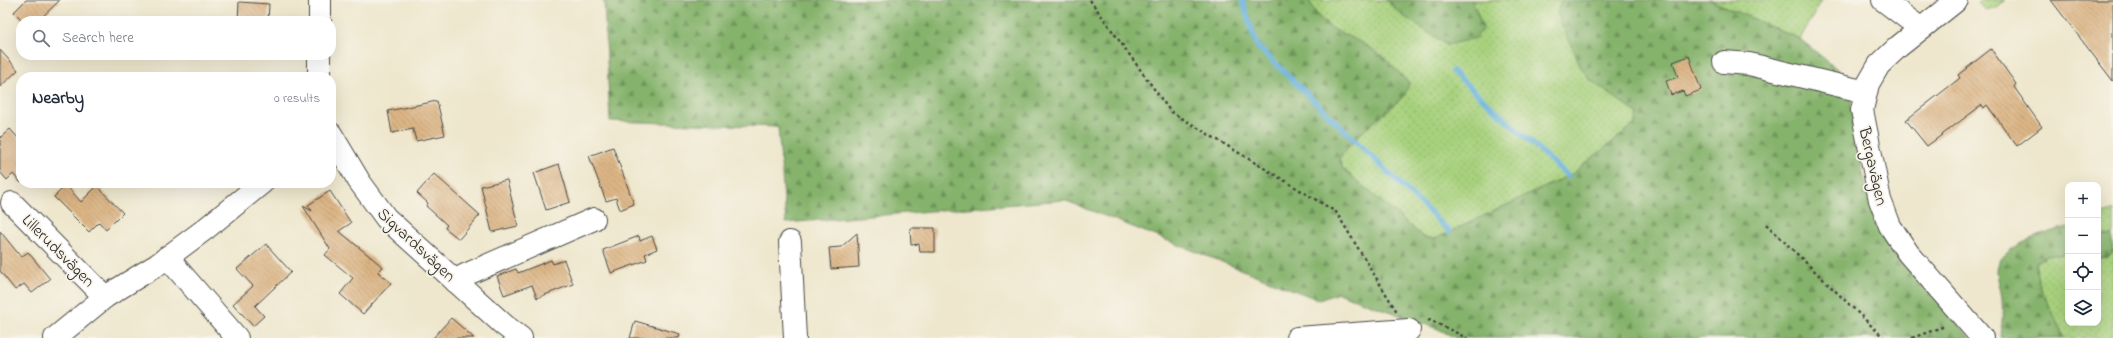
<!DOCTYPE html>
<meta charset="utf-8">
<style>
:root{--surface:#fff;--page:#f6f6f7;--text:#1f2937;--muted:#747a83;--line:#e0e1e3}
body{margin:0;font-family:"Indie Flower",sans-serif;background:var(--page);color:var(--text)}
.controls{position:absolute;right:12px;bottom:12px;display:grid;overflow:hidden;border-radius:8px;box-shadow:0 4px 16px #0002}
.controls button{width:36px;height:36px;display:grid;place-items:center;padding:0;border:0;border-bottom:1px solid var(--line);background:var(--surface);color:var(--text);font:20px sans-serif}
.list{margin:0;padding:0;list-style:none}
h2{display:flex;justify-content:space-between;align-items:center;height:52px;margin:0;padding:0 16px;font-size:17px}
h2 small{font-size:13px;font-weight:400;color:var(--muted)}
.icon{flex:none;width:22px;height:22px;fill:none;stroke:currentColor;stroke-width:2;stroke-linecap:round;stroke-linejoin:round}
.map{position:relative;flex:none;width:2113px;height:338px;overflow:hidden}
.search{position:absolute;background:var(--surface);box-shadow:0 4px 16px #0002;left:16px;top:16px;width:320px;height:44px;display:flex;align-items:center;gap:10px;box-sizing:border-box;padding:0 14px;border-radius:16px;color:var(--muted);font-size:15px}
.panel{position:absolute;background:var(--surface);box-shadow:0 4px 16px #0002;left:16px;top:72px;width:320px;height:116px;border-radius:16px}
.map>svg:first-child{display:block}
.grass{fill:url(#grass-dots);stroke:#697e54}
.forest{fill:url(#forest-firs);stroke:#586f4c}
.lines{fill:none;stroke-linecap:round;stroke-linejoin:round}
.stream{stroke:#64b0dd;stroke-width:5.5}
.building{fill:url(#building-back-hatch)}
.minor-casing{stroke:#484743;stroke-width:24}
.path{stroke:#484743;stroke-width:2.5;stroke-dasharray:3 3;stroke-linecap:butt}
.minor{stroke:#fff;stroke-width:22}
.labels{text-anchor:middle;stroke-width:3.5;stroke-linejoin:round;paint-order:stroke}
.street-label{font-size:17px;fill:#2b2b2b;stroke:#f7f3e8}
</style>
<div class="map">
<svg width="2113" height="338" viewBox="0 0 2113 338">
<defs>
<pattern id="grass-dots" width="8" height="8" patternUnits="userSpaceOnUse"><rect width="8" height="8" fill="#a7d17d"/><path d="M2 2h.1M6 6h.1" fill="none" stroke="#90b46c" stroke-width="1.8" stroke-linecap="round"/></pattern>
<pattern id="forest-firs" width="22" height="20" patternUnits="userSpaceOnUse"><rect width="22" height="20" fill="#85b36c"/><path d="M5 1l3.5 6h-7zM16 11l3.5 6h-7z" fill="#6d9259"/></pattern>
<pattern id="building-back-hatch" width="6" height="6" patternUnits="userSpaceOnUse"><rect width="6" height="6" fill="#ddb686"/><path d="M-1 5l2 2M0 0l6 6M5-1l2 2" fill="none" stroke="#b3946e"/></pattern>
</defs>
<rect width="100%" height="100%" fill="#f7f3e8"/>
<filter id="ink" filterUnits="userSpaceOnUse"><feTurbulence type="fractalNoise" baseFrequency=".025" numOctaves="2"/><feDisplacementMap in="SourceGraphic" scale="8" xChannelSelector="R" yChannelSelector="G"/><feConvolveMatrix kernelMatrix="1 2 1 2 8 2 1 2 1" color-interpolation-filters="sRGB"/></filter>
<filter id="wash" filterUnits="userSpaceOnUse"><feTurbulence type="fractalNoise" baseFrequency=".012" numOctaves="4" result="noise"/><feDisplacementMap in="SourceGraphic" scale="16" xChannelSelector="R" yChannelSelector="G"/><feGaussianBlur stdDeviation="0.9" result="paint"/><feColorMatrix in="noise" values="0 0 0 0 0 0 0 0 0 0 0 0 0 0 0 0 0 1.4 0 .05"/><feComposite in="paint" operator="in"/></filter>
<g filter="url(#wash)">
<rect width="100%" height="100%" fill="#eee7cd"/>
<g class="grass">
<path d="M 1309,0 L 1386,0 L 1402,15 L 1447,45 L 1483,28 L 1472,0 L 1561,0 L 1557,13 L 1589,79 L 1638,114 L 1635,124 L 1572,174 L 1435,239 L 1423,237 L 1343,169 L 1339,158 L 1359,135 L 1404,96 L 1409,83 C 1397,71 1385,57 1370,48 C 1344,31 1322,32 1309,0 Z"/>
<path d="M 1710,0 L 1822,0 L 1800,39 Z"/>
<path d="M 1982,0 L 2006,0 L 1997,7 L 1986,10 L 1978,3 Z"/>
<path d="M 2113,210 L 2113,236 L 2105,236 L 2098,232 L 2098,216 Z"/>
<path d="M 2113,249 L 2113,338 L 2063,338 C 2057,313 2035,291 2036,263 L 2047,256 L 2068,252 L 2068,323 L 2098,323 L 2098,258 L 2107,257 Z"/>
</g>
<g class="forest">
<path d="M 604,0 L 1309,0 C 1322,32 1344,31 1370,48 C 1385,57 1397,71 1409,84 L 1404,96 L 1359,135 L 1339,158 L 1343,169 L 1423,237 L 1435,239 L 1572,174 L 1635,124 L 1638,114 L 1589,79 L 1581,67 L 1557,13 L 1561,0 L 1710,0 L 1800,39 L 1852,81 L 1851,105 L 1855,135 L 1870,207 L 1880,229 L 1970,338 L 1456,338 L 1438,329 L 1338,293 L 1319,300 L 1064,200 L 786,223 L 778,127 L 610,121 Z"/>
<path d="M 1386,0 L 1472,0 L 1483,28 L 1476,38 L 1447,45 L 1402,15 Z"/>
<path d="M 2068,227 L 2068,252 L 2047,256 L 2036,263 C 2035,291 2057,313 2063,338 L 2001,338 C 2002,325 2003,311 2002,298 C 2001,289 1997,279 1997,270 C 1998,246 2049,232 2068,227 Z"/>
<path d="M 2098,232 L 2105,236 L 2113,236 L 2113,249 L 2107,257 L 2098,258 Z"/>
</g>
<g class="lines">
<g class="stream">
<path d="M 1242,0 L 1257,46 L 1449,231"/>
<path d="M 1452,71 L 1568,176"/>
</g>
</g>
<g id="blocks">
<g class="building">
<path d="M 26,0 L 60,0 L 38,21 L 23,21 L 14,12 Z"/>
<path d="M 2051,0 L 2113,0 L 2113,81 Z"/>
<path d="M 239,2 L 269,4 L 268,21 L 238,21 Z"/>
<path d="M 1991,49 L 2016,84 L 2014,87 L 2042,127 L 2017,146 L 1987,105 L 1984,108 L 1982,105 L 1927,146 L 1906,120 L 1960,78 L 1958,75 Z"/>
<path d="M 0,50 L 18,70 L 0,87 Z"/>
<path d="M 1689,56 L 1701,90 L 1685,96 L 1683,91 L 1671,95 L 1666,81 L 1678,77 L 1673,62 Z"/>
<path d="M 437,101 L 445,135 L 416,141 L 413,129 L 392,133 L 388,111 Z"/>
<path d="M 10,129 L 21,141 L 21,183 L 13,174 L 7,180 L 0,172 L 0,138 Z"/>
<path d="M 613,147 L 634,204 L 620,210 L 616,198 L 606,201 L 589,156 Z"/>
<path d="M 559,164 L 570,202 L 546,210 L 534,173 Z"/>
<path d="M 434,174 L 480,215 L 459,239 L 445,228 L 447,225 L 426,206 L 428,203 L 417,193 Z"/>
<path d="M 507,180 L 518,226 L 492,232 L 481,186 Z"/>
<path d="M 66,185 L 81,202 L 97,186 L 123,213 L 106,230 L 99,222 L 89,232 L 54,197 Z"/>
<path d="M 330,191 L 351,223 L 339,231 L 383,267 L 378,272 L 391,283 L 363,314 L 340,294 L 353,278 L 325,255 L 330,249 L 303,206 L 312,211 L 308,205 Z"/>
<path d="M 910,228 L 935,228 L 935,252 L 920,252 L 919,244 L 911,245 Z"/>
<path d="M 0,231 L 21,257 L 28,252 L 50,279 L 32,293 L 24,284 L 15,290 L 0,271 Z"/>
<path d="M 857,233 L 859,267 L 831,269 L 829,248 L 841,247 Z"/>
<path d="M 639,236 L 640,241 L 652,236 L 657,249 L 645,254 L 647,260 L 611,273 L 603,250 Z"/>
<path d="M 266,244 L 291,272 L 255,306 L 264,316 L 253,326 L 233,304 L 253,286 L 237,269 Z"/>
<path d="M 551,260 L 553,264 L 564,260 L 573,284 L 537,298 L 532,285 L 504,295 L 497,276 L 516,269 L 518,273 Z"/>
<path d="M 451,318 L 474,338 L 433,338 Z"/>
<path d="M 635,321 L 680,334 L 679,338 L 630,338 Z"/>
</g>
</g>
</g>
<g filter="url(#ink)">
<use href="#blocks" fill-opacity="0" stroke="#484743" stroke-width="1"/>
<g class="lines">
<g class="minor-casing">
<g id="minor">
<path d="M 1883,0 L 1920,28"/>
<path d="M 1957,0 L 1898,47 L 1879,65 L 1868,84 L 1862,110 L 1880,200 L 1890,226 L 1908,253 L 1982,338"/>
<path d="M 320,21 L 320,0"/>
<path d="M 319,55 L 319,77"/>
<path d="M 1724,62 L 1749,64 L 1866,92"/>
<path d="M 331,134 L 359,181 L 386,218 L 504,325 L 521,338"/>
<path d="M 12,203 L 105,297"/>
<path d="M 790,242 L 795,338"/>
<path d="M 167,257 L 237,338"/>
<path d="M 456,282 L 465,275 L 594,219"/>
<path d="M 55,338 L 105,297 L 157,265 L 204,230 L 262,183"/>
<path d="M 1297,338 L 1409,330"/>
</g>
</g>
<g class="path">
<path d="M 1090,0 L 1170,111 L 1336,212 L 1397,312"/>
<path d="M 1766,224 L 1884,338"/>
<path d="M 1428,321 L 1430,320 L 1467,338"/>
<path d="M 1912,338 L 1945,326"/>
</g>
<use href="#minor" class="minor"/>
</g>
</g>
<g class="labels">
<g class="street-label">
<text transform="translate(1874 166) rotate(77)" y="6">Bergavägen</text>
<text transform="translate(417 244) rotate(43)" y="6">Sigvardsvägen</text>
<text transform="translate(59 250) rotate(45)" y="6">Lillerudsvägen</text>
</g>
</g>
</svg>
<div class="controls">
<button>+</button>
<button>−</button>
<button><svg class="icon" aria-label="locate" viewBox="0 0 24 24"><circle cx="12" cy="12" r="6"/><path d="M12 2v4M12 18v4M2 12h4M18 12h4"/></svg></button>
<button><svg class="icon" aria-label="layers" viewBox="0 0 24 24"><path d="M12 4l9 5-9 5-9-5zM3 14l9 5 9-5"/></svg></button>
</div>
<div class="search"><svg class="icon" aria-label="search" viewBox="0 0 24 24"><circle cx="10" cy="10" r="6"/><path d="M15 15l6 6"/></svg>Search here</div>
<section class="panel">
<h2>Nearby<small>0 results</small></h2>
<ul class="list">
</ul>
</section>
</div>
